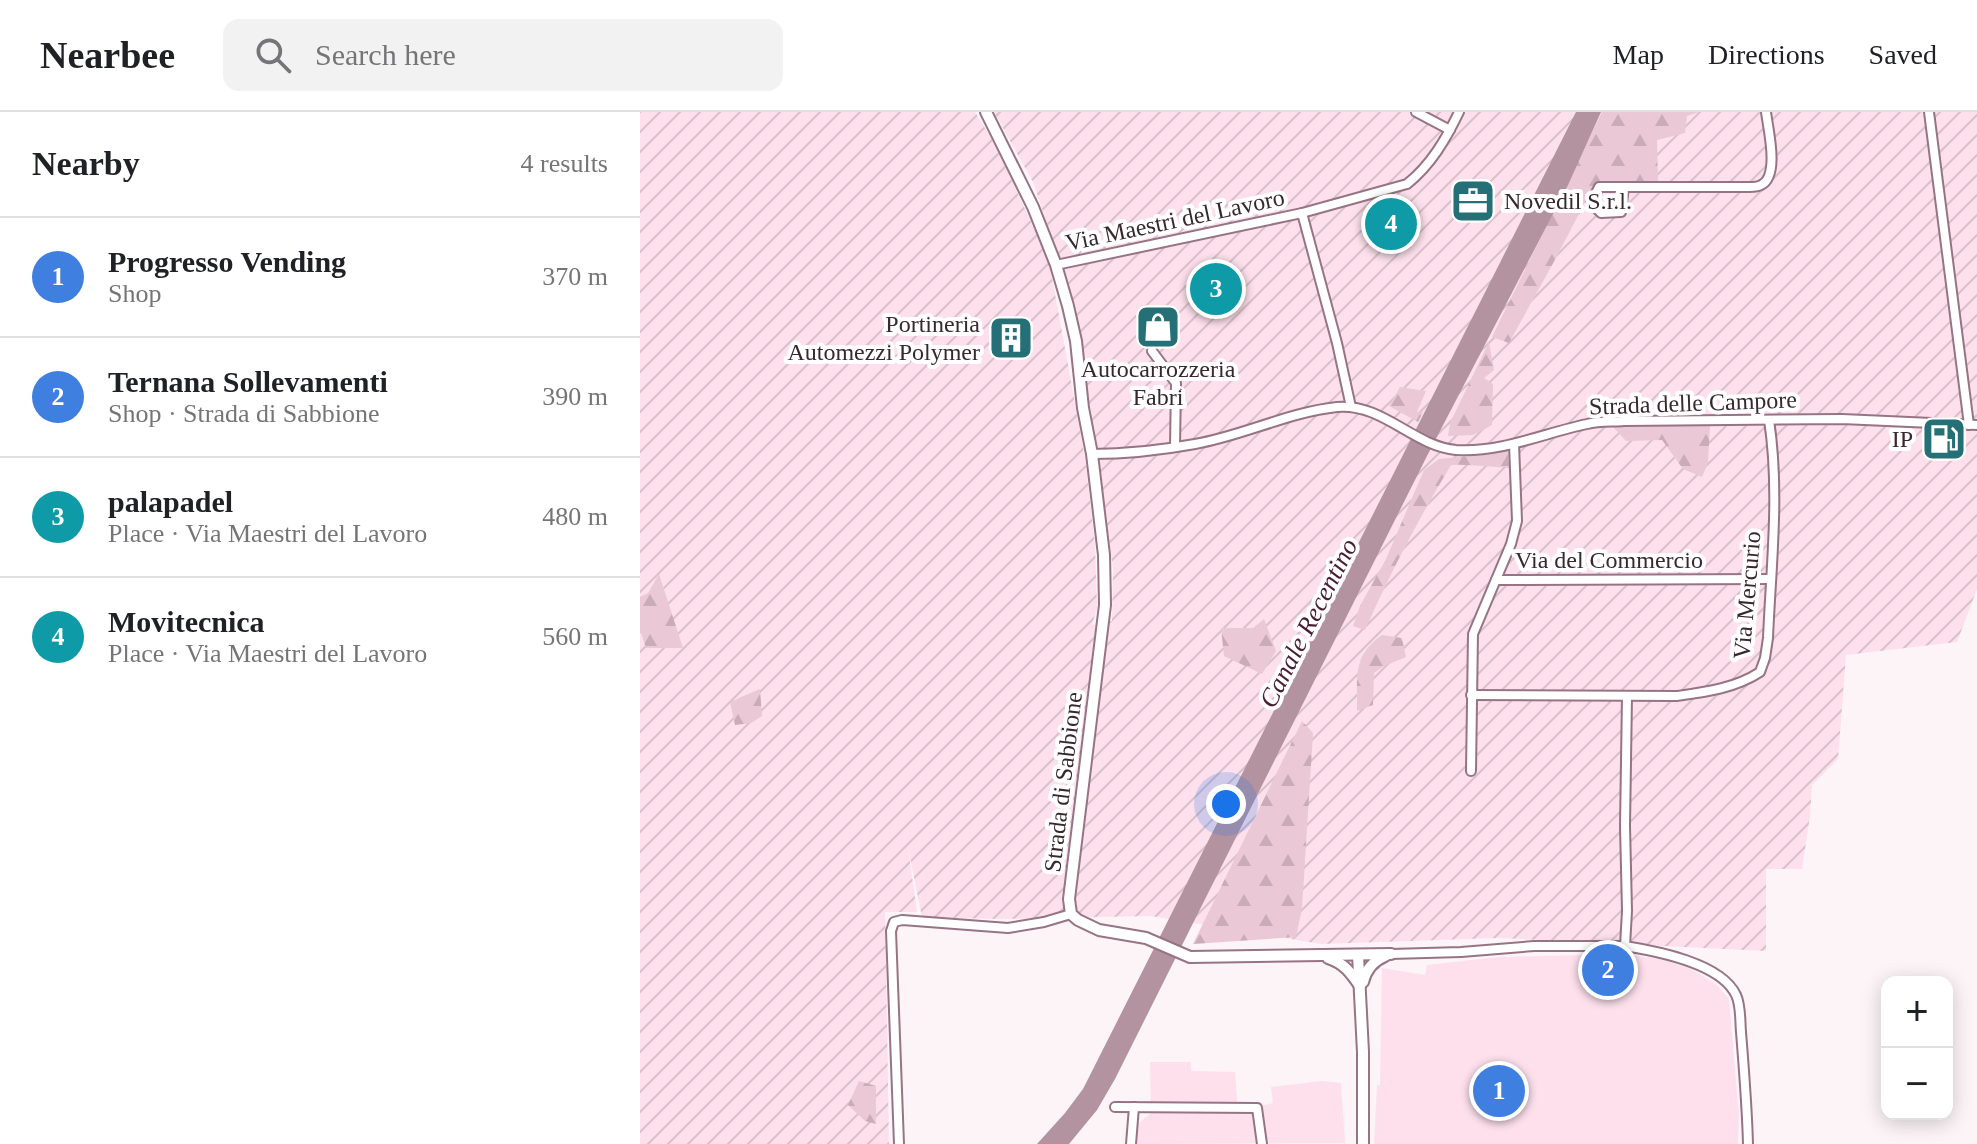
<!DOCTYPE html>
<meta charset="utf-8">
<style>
:root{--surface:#fff;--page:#f2f2f2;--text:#202124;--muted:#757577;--line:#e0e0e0;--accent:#256f77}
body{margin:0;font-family:Georgia,serif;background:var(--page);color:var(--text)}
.controls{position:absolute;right:24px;bottom:24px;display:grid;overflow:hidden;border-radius:16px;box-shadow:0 4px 20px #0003}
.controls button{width:72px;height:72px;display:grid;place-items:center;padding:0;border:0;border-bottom:2px solid var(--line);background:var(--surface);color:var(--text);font:40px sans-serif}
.you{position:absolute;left:586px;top:692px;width:28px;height:28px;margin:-20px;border:6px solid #fff;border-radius:50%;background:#1a73e8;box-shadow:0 0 0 12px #1a73e833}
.badge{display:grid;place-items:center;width:52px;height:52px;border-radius:50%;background:var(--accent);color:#fff;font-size:26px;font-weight:700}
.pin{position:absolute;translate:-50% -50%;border:4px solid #fff;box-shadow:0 2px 8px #0006}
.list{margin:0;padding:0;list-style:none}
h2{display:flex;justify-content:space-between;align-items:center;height:104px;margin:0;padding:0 32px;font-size:34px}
h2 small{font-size:26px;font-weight:400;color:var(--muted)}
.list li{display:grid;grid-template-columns:52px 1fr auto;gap:24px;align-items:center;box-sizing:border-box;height:120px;padding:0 32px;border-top:2px solid var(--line)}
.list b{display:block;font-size:30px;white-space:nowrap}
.list p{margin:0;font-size:26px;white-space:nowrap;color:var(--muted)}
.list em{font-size:26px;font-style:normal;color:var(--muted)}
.icon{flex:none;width:44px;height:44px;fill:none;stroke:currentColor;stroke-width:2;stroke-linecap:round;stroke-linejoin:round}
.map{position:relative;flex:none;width:1337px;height:1032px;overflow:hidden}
header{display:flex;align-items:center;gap:48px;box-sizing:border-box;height:112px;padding:0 40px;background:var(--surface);border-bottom:2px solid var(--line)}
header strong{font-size:38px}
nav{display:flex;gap:44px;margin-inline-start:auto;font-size:28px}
.search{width:560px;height:72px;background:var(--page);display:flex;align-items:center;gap:20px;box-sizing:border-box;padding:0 28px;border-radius:16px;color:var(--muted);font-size:30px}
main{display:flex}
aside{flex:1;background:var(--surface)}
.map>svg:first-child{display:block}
.built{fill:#fde0ec}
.industrial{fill:url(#industrial-furrows)}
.forest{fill:url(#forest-firs)}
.water{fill:#b493a1}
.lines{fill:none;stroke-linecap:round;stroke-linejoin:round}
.minor-casing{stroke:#977483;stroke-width:12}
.major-casing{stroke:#977483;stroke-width:14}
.minor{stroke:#fff;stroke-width:8}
.major{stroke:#fff;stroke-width:10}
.labels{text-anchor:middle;stroke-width:8;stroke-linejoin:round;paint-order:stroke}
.poi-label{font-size:24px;fill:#37282e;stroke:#fff;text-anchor:end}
.street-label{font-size:24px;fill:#37282e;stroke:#fff}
.water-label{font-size:26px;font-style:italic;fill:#491d33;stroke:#fff}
</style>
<header>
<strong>Nearbee</strong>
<div class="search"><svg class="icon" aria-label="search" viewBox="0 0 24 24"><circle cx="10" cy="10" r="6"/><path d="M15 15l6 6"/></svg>Search here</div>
<nav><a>Map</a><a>Directions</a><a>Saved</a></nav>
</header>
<main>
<aside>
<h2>Nearby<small>4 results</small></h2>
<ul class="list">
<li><span class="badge" style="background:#3f7fe0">1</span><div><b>Progresso Vending</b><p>Shop</p></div><em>370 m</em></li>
<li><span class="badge" style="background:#3f7fe0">2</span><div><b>Ternana Sollevamenti</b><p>Shop · Strada di Sabbione</p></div><em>390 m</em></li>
<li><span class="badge" style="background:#0f9aa8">3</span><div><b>palapadel</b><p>Place · Via Maestri del Lavoro</p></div><em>480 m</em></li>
<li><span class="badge" style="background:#0f9aa8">4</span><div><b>Movitecnica</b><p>Place · Via Maestri del Lavoro</p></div><em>560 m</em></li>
</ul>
</aside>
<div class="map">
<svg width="1337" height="1032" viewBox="0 0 1337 1032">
<defs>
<pattern id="industrial-furrows" width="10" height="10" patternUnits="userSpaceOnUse" patternTransform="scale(2)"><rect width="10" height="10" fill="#fde0ec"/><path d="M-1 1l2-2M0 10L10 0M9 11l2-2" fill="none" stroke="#d9c0cb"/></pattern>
<pattern id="forest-firs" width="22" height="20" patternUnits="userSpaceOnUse" patternTransform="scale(2)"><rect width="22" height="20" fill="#eac8d6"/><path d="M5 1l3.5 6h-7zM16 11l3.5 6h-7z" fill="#c9acb8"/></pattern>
</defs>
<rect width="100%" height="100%" fill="#fcf4f7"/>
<g class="built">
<path d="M 981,842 L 1021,847 L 1051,857 L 1076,872 L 1089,887 L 1099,1004 L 1098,1032 L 734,1032 L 737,973 L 740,973 L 742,856 L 785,863 L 787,853 L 859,845 Z"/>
<path d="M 510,950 L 551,950 L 551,959 L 595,960 L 598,1000 L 633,991 L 631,975 L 682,969 L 701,971 L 705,1031 L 493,1032 L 494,1019 L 500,1010 L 511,1001 Z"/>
</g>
<path class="industrial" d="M 0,0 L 335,0 L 356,34 L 409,149 L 445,346 L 455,433 L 457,496 L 452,513 L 472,509 L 473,456 L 441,234 L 424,162 L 393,70 L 354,0 L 1337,0 L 1337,477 L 1317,530 L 1206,543 L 1198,647 L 1172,673 L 1170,704 L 1162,757 L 1126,757 L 1126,839 L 858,826 L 681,832 L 511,804 L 360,807 L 282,805 L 268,736 L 277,800 L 245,800 L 249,1032 L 0,1032 Z"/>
<g class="forest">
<path d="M 962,0 L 1059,0 L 1047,4 L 1045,21 L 1017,28 L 1018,72 L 955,71 L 916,146 L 869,231 L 852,225 Z"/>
<path d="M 849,230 L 854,258 L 844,266 L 853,272 L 852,313 L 833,323 L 808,324 L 810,311 Z"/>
<path d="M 760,275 L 786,279 L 777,300 L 783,300 L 778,310 L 749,294 Z"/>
<path d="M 1070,313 L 1068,351 L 1062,365 L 1043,357 L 1022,328 L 986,329 L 973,315 Z"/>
<path d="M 868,336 L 869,356 C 849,355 830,352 811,353 C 779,406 750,461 725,518 L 713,514 L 720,494 L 746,447 L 784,358 L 799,347 L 839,343 Z"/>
<path d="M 19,462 L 43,536 L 6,536 L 0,518 L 0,485 L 8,481 Z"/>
<path d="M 624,507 L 636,539 L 622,562 L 584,544 L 581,516 L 613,516 Z"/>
<path d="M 742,523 L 762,526 L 766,545 L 744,554 L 734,561 L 733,593 L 717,599 C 718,566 711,545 742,523 Z"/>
<path d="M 120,577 L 122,604 L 111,611 L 95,613 L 90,590 Z"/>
<path d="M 662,609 L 673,621 L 662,796 L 656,825 L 553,832 Z"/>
<path d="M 219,969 L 236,974 L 236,1012 L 225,1009 L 208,993 Z"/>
</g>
<path class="water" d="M 936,0 L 961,0 L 928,73 L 787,344 L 475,967 L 457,998 L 429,1032 L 397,1032 L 425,1001 L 443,977 Z"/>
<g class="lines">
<g class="minor-casing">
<g id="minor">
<path d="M 776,0 L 810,18"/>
<path d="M 1289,0 L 1329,313"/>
<path d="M 984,75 L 981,100 L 961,101 L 951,91 L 959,75 L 1109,75 C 1113,75 1118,75 1121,73 C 1140,64 1128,17 1126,0"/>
<path d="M 662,101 L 697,231 L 711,295"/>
<path d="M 416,153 L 662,101 L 767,72 C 791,53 806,27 819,0"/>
<path d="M 512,239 L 536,271 L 535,335"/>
<path d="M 452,342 C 485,342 522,338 555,332 C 602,324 649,300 697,295 C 743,291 773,334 816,338 C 861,341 904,321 947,312 C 959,309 972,310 984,309 L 1202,307 L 1337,313"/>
<path d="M 856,468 L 1131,467"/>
<path d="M 831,583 L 1037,584 C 1066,580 1096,576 1120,560 L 1125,546 L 1128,526 C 1131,454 1140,380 1129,308"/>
<path d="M 831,659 L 833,522 L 871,432 L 877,409 L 874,332"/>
<path d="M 985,834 C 1016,839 1081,851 1096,883 C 1101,893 1100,909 1101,920 C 1104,957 1107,994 1108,1032"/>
<path d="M 751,842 L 821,840 L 894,834 L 985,834 L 987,799 L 985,714 L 987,584"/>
<path d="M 475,995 L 617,996 L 622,1032"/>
<path d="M 259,1032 L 251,819 L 254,810 L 262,808 L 368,816 L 404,810 L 431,802"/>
<path d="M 491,1032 L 494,995"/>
</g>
</g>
<g class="major-casing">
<g id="major">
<path d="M 346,0 L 393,95 L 416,153 L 428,194 L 436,229 L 443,296 L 452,342 L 464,443 L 465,493 L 429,787 L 431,802 L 438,808 L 459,818 L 506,826 L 550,845 L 751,842"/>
<path d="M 718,843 L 723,940 L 723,1032"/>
<path d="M 688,846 C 704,851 711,861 720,874"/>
<path d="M 723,870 C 726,858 733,849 745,844"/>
</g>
</g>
<use href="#minor" class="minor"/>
<use href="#major" class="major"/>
</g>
<defs>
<g id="office-square" transform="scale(2.3)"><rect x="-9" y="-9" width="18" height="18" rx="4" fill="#256f77" stroke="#fff"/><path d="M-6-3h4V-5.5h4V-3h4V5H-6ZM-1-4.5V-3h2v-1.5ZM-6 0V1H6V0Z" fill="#fff"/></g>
<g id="shop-square" transform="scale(2.3)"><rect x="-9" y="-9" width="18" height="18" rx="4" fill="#256f77" stroke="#fff"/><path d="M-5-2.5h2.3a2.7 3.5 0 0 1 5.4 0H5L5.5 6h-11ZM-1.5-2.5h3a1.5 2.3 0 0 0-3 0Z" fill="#fff"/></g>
<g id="building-square" transform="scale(2.3)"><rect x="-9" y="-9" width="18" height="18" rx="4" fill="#256f77" stroke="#fff"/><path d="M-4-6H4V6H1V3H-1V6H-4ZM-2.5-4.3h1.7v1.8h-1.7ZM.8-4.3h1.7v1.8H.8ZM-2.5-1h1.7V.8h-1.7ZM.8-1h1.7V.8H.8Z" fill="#fff"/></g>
<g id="fuel-square" transform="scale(2.3)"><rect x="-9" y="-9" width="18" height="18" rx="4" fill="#256f77" stroke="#fff"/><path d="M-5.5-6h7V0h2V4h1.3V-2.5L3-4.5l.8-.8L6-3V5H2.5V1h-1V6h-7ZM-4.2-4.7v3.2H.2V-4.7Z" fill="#fff"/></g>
</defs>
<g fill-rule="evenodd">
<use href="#office-square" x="833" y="89"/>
<use href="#shop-square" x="518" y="215"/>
<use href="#building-square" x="371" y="226"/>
<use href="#fuel-square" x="1304" y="327"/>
</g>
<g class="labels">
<g class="poi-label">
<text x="864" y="97" text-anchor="start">Novedil S.r.l.</text>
<text x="340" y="220">Portineria<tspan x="340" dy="28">Automezzi Polymer</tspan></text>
<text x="518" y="265" text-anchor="middle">Autocarrozzeria<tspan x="518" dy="28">Fabri</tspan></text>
<text x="1273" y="335">IP</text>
</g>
<g class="street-label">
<text transform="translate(535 108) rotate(-12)" y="8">Via Maestri del Lavoro</text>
<text transform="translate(1053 291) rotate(-2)" y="8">Strada delle Campore</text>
<text x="969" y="456">Via del Commercio</text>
<text transform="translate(1107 483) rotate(-85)" y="8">Via Mercurio</text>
<text transform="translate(423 670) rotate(-83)" y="8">Strada di Sabbione</text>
</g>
<g class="water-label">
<text transform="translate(668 511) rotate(-63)" y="9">Canale Recentino</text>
</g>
</g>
</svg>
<div class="controls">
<button>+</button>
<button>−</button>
</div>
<div class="you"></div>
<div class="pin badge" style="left:859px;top:979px;background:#3f7fe0">1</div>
<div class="pin badge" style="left:968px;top:858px;background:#3f7fe0">2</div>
<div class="pin badge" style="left:576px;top:177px;background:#0f9aa8">3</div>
<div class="pin badge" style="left:751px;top:112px;background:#0f9aa8">4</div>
</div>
</main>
